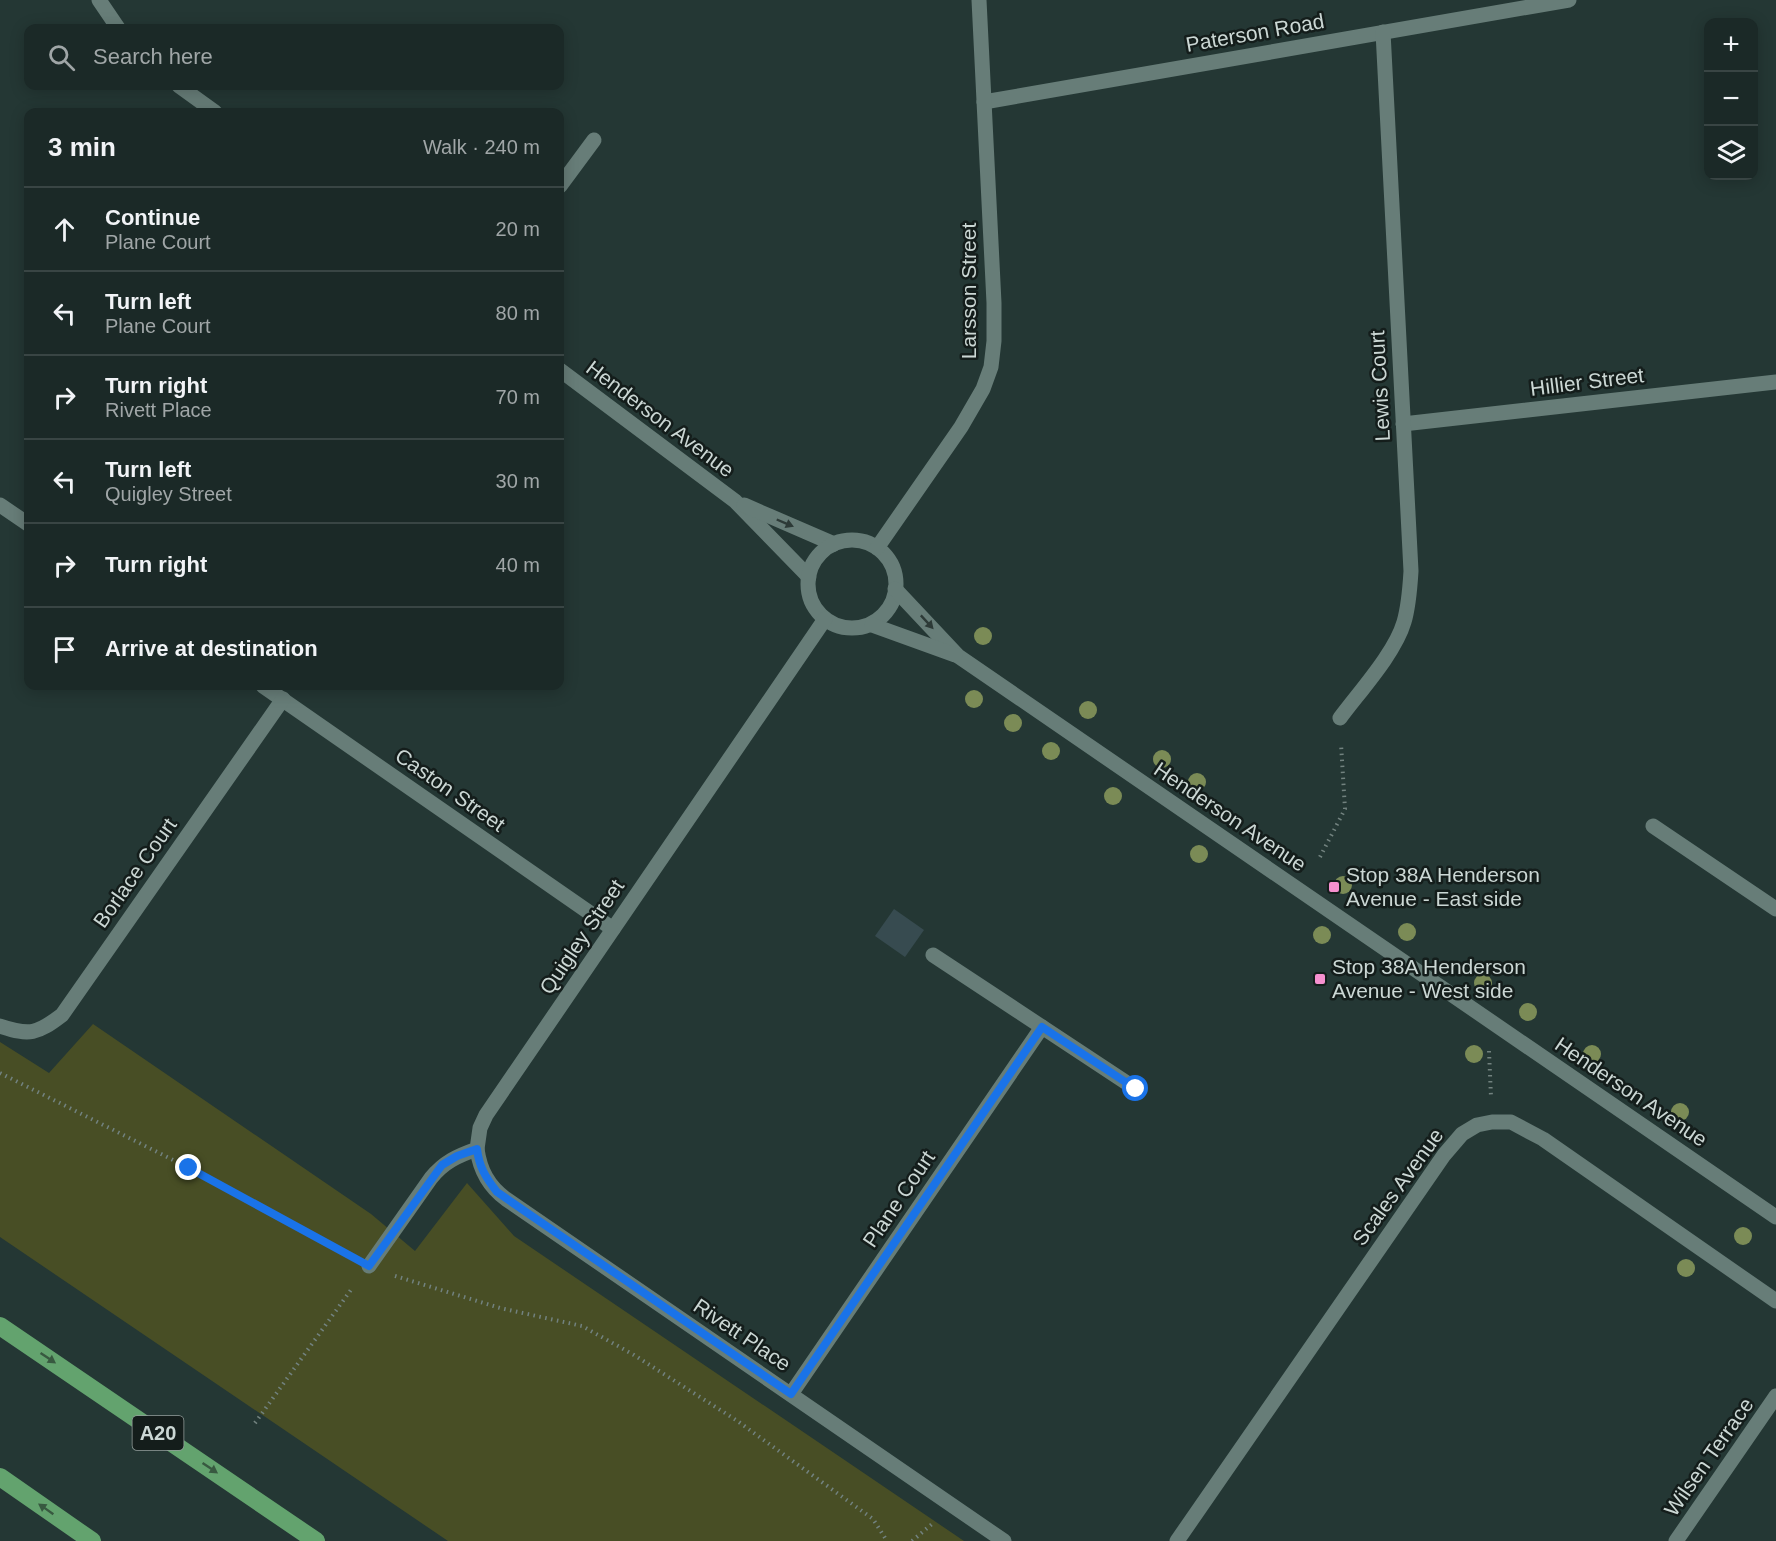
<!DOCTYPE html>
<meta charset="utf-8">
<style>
:root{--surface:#1b2927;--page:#24312f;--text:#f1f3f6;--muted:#a0a6a7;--line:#394544}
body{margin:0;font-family:Helvetica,sans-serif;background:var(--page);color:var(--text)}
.controls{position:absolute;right:18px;top:18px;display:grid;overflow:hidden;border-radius:12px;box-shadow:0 3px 15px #0003}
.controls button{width:54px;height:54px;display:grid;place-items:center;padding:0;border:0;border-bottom:2px solid var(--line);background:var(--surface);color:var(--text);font:30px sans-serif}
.stop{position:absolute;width:18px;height:18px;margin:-14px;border:4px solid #1a73e8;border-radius:50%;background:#fff}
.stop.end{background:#1a73e8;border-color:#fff;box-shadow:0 2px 6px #0008}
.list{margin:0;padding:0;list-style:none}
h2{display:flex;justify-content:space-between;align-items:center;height:78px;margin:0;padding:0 24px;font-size:26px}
h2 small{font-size:20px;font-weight:400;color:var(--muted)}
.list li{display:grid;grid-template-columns:39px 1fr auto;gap:18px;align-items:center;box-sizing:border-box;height:84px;padding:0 24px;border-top:2px solid var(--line)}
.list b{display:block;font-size:22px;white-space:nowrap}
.list p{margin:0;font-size:20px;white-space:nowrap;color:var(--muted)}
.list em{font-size:20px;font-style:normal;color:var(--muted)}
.icon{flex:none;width:33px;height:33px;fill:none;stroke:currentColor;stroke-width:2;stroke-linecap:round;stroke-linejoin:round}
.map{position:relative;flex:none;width:1776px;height:1541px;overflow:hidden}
.search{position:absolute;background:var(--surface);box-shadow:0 3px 15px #0003;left:24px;top:24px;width:540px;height:66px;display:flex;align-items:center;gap:15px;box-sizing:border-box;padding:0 21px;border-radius:12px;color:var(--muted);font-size:22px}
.panel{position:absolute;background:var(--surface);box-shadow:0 3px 15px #0003;left:24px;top:108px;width:540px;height:582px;border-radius:12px}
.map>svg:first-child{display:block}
.green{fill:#484e25}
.building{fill:#374b50}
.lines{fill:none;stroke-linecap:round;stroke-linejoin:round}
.path{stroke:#72827f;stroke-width:4;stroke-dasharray:1.5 4.5;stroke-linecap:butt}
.minor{stroke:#677d78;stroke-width:15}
.highway{stroke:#63a36e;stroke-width:18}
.tree{fill:#7b8b56}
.oneway{fill:#2d3a37}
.oneway2{fill:#385940}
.route{stroke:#1a73e8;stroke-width:8}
.poi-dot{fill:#f690cf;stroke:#141d1b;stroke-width:2}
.labels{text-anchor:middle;stroke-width:5;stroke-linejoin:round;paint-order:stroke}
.shield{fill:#141d1b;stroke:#949f9c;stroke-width:1.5}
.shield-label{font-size:20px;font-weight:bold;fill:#cbd7d4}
.street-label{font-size:21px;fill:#cbd7d4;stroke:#141d1b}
.poi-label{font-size:21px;fill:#cbd7d4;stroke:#141d1b;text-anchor:start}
</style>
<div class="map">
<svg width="1776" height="1541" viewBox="0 0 1776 1541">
<rect width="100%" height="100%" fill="#243734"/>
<path class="green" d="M 93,1024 L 371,1214 L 415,1251 L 467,1183 L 514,1236 L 964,1541 L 448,1541 L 0,1237 L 0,1042 L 49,1073 Z"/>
<path class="building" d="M 894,909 L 924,930 L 905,957 L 875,936 Z"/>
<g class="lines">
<g class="path">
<path d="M 1320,857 L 1345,809 L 1341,744"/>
<path d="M 1489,1051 L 1491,1097"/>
<path d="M 0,1073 L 189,1168 L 348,1254"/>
<path d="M 395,1276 L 500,1308 L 582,1326 L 634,1355 L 736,1420 L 873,1519 L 887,1541"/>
<path d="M 255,1423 L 353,1287"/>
<path d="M 912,1541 L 932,1524"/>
</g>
<g class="minor">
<path d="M 99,0 L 118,28"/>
<path d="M 179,86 L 215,112"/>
<path d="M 984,102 L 1569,0"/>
<path d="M 560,186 L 594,140"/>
<path d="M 560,370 L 735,501 L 809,577"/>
<path d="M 1403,424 L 1776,382"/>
<path d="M 0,505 L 28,524"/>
<path d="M 744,505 L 834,544"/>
<circle cx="852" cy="584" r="44"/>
<path d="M 877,548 L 961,427 L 983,389 L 991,367 L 994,341 L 994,303 L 979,0"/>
<path d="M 895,589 L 958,656 L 1776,1217"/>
<path d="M 872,625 L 955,655"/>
<path d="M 263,686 L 613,929"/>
<path d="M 1340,718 C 1360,691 1395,653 1404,622 C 1409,605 1410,587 1411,571 L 1383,32"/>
<path d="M 1653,826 L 1776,909"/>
<path d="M 933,955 L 1136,1089"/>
<path d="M 0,1026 C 30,1036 37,1034 62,1015 L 283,699"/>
<path d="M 477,1149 C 480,1170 488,1186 506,1199 L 1004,1541"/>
<path d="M 369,1266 L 431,1178 C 444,1162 457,1156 477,1149 L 480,1128 L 486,1115 L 825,619"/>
<path d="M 791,1394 L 1042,1027"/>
<path d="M 1177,1541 L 1444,1155 L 1462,1134 L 1477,1125 L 1492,1122 L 1511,1122 L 1543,1139 L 1776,1301"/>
<path d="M 1676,1541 L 1776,1396"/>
</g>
<g class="highway">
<path d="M 0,1326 L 316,1541"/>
<path d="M 0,1477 L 92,1541"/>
</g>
</g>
<g class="tree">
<circle cx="983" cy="636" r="9"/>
<circle cx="974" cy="699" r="9"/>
<circle cx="1088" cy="710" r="9"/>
<circle cx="1013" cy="723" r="9"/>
<circle cx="1051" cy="751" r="9"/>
<circle cx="1162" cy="759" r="9"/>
<circle cx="1197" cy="782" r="9"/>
<circle cx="1113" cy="796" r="9"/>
<circle cx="1199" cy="854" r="9"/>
<circle cx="1343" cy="885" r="9"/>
<circle cx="1407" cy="932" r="9"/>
<circle cx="1322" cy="935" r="9"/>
<circle cx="1483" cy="983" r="9"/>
<circle cx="1528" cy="1012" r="9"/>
<circle cx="1474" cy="1054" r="9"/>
<circle cx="1592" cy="1054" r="9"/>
<circle cx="1680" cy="1112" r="9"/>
<circle cx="1743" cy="1236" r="9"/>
<circle cx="1686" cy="1268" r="9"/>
</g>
<defs><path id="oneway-solid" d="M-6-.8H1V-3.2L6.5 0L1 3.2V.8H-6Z" transform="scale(1.5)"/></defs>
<g class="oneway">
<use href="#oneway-solid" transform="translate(785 523) rotate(23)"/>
<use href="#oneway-solid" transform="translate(927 622) rotate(47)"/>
</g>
<g class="oneway2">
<use href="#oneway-solid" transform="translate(48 1358) rotate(34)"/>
<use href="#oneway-solid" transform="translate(210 1468) rotate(34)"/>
<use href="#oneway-solid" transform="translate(46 1509) rotate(-145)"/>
</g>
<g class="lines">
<path class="route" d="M 189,1168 L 369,1266 L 442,1165 L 457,1156 L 477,1149 C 479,1167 486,1178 497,1192 L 791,1394 L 1042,1027 L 1136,1089"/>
</g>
<g class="poi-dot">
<rect x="1328" y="881" width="12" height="12" rx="3"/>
<rect x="1314" y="973" width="12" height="12" rx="3"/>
</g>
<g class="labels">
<rect class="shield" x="132.5" y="1416" width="51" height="34" rx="4.5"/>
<g class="shield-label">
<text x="158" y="1440">A20</text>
</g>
<g class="street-label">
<text transform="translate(1255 33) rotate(-10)" y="7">Paterson Road</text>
<text transform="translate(969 291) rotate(-90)" y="7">Larsson Street</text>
<text transform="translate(1587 382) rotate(-7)" y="7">Hillier Street</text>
<text transform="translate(1380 386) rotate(-93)" y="7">Lewis Court</text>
<text transform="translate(660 419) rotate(37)" y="7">Henderson Avenue</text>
<text transform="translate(450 790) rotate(35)" y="7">Caston Street</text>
<text transform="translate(1230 817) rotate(34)" y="7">Henderson Avenue</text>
<text transform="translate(135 873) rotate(-55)" y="7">Borlace Court</text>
<text transform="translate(582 937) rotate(-56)" y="7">Quigley Street</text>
<text transform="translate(1631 1092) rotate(34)" y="7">Henderson Avenue</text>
<text transform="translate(1398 1187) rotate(-54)" y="7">Scales Avenue</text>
<text transform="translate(899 1199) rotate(-56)" y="7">Plane Court</text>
<text transform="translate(742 1335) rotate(34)" y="7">Rivett Place</text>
<text transform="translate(1709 1457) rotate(-55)" y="7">Wilsen Terrace</text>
</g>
<g class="poi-label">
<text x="1346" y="882">Stop 38A Henderson<tspan x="1346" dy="24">Avenue - East side</tspan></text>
<text x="1332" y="974">Stop 38A Henderson<tspan x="1332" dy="24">Avenue - West side</tspan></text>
</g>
</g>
</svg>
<div class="controls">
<button>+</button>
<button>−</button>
<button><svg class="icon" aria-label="layers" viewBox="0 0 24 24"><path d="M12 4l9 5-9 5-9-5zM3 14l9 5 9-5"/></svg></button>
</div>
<div class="stop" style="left:1136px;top:1089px"></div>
<div class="stop end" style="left:189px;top:1168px"></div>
<div class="search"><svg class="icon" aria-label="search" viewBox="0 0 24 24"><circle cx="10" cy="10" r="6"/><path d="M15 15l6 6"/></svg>Search here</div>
<section class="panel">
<h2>3 min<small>Walk · 240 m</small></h2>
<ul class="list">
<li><svg class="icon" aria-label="ahead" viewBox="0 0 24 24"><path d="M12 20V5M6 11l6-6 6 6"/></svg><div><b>Continue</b><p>Plane Court</p></div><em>20 m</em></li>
<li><svg class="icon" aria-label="left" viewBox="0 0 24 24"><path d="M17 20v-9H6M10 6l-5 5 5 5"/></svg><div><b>Turn left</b><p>Plane Court</p></div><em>80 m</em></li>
<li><svg class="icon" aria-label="right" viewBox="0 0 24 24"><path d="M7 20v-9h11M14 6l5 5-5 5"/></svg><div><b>Turn right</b><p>Rivett Place</p></div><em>70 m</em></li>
<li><svg class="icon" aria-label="left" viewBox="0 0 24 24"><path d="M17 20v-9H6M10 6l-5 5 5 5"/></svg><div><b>Turn left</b><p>Quigley Street</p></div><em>30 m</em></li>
<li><svg class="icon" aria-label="right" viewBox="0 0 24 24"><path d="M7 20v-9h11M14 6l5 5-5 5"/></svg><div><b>Turn right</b></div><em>40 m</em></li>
<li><svg class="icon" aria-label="arrive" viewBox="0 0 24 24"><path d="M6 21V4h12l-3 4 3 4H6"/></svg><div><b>Arrive at destination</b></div></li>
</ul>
</section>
</div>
